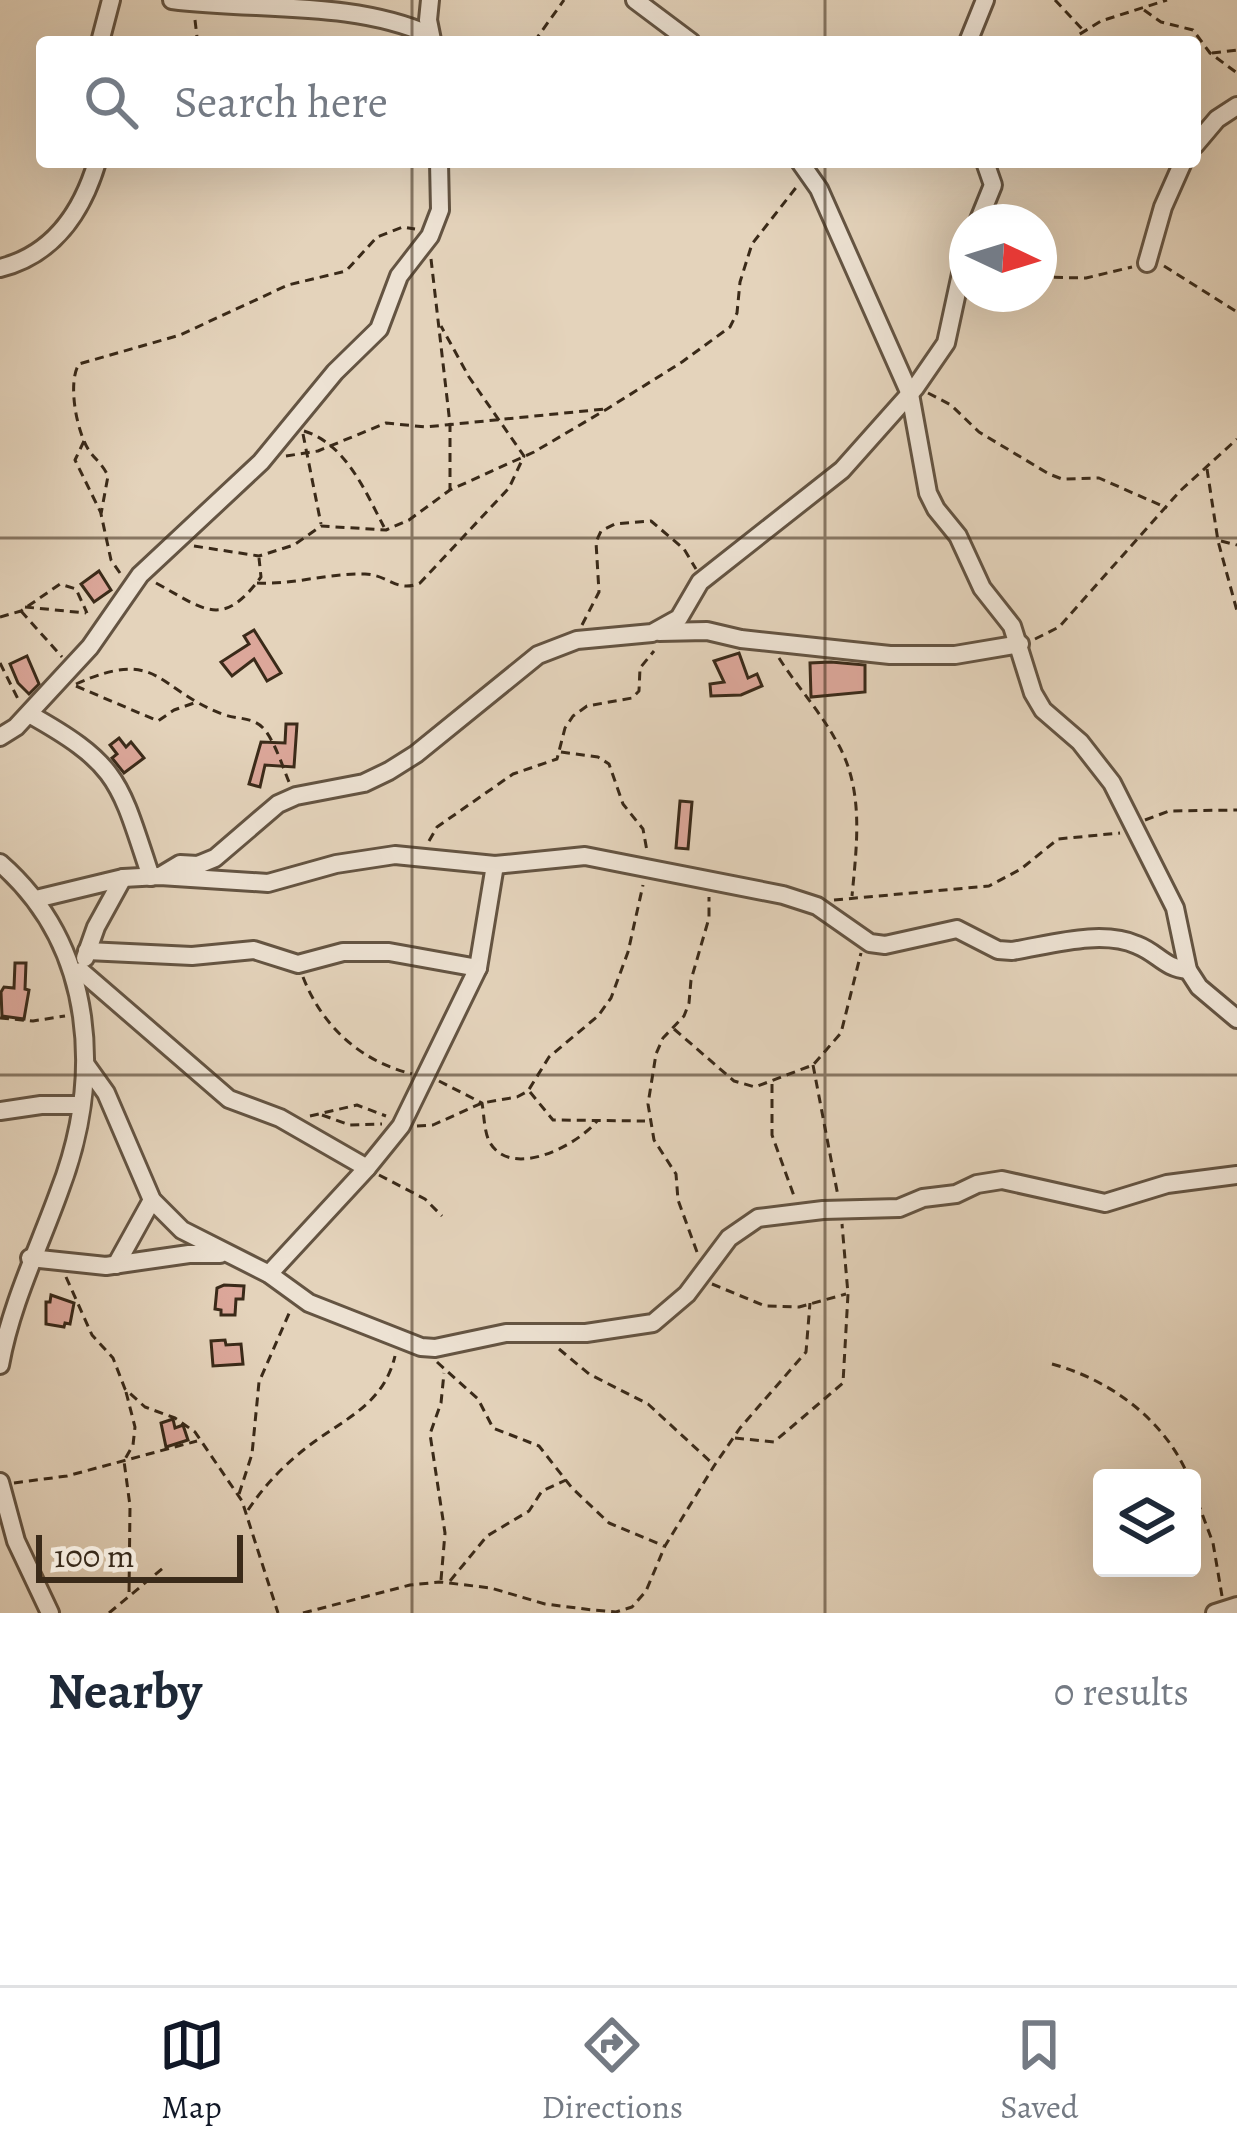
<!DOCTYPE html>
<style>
:root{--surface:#fff;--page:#f6f6f7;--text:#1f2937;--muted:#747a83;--line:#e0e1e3;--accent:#111827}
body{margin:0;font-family:Alegreya,serif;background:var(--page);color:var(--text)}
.controls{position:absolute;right:36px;bottom:36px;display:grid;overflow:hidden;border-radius:12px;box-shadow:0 12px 48px #0002}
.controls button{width:108px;height:108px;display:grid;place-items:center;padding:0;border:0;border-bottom:3px solid var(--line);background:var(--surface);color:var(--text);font:60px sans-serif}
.compass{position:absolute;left:949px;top:204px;width:108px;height:108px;border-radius:50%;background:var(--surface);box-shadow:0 12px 48px #0002;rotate:94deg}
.scale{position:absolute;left:36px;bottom:30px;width:207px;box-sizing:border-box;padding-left:12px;border:6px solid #3a2a19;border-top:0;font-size:33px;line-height:42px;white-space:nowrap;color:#3a2a19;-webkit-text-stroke:9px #ede2d3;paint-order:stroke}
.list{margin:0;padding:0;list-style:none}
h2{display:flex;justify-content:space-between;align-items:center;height:156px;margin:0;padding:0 48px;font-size:51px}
h2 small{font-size:39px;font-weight:400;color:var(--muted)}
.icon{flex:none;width:66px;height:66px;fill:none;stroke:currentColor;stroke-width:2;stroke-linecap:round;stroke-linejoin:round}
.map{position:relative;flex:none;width:1237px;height:1613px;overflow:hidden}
.search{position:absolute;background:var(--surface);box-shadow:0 12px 48px #0002;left:36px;right:36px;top:36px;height:132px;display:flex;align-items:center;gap:30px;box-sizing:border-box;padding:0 42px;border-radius:12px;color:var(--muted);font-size:45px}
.sheet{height:372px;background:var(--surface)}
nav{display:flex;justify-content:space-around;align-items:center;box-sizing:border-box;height:168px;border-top:3px solid var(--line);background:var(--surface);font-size:33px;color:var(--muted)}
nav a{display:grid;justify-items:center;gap:6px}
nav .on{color:var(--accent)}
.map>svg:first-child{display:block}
.building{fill:#dca79a;stroke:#3a2a19;stroke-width:3}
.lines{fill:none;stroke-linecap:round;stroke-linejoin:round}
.minor-casing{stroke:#645442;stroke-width:22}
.path{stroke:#3a2a19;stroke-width:3;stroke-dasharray:9 6;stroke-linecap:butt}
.minor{stroke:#ede2d3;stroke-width:16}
.grid{fill:none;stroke:#3a2a19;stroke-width:3;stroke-opacity:0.55}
</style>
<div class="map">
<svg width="1237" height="1613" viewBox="0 0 1237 1613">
<rect width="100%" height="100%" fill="#e4d3bb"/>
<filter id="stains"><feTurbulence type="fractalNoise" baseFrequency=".00167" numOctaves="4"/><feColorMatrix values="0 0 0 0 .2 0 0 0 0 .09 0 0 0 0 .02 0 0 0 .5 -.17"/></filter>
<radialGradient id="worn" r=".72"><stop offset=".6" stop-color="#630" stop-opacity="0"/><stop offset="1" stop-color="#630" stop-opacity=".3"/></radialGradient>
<g class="building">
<path d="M 99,571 L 111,590 L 94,602 L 81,584 Z"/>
<path d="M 254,630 L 281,673 L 267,681 L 254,659 L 232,676 L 221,662 L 249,644 L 244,636 Z"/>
<path d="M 739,653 L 748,678 L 757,674 L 762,686 L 741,695 L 711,696 L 710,684 L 724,682 L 714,661 Z"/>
<path d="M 27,656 L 39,684 L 29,694 L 18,683 L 10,664 Z"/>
<path d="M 831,662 L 865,665 L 865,692 L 811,697 L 810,663 Z"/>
<path d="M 286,724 L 297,724 L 294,767 L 265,765 L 260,787 L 249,784 L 261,742 L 285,743 Z"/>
<path d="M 119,738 L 126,747 L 131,742 L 144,758 L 124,773 L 112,758 L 117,754 L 110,745 Z"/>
<path d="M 680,801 L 692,802 L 688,849 L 676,848 Z"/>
<path d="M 15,963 L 26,963 L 25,989 L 29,990 L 24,1019 L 2,1016 L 1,992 L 4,987 L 14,988 Z"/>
<path d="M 224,1285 L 244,1286 L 243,1299 L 236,1299 L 235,1315 L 221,1315 L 221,1310 L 215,1309 L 217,1288 Z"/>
<path d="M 51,1295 L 74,1303 L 70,1324 L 65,1323 L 64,1327 L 46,1324 L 46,1302 L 50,1302 Z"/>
<path d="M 225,1340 L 226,1345 L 241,1344 L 243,1364 L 213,1366 L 211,1341 Z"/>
<path d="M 173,1419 L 175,1428 L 183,1425 L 188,1440 L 166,1447 L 161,1423 Z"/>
</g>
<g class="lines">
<g class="minor-casing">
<g id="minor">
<path d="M 172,0 C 257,11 351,0 430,35"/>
<path d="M 430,0 L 428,20 L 432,40"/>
<path d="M 635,0 L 691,42"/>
<path d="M 100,42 L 111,0"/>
<path d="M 968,42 L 985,0"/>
<path d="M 1195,145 L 1217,119 L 1237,106"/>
<path d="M 800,162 L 819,189 L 910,394 L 928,493 L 936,509 L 958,536 L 982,588 L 1012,626 L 1033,693 L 1043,710 L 1080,742 L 1112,783 L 1175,908 L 1188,970 L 1199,987 L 1237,1019"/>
<path d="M 978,222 L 993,185 L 985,162"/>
<path d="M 1147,263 L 1163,207 L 1183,162"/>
<path d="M 0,268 C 53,255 82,212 97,162"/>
<path d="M 659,632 L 707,631 L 741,639 L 890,655 L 955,655 L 1020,644"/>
<path d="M 29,714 C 120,765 119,781 151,877"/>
<path d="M 0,737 L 16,727 L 90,647 L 140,575 L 261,462 L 335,372 L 379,329 L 399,276 L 430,236 L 440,210 L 439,162"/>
<path d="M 0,863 C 96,947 103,1078 59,1192 C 38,1250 11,1304 0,1365"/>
<path d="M 160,876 L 180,864 L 198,865 L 215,858 L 278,804 L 296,796 L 364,783 L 389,771 L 416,754 L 538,655 L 577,640 L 652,633 L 679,618 L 700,582 L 842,470 L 915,388 L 946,343 L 967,246"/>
<path d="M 36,899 L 123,878 L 160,876 L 268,883 L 336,864 L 395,855 L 495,865 L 585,856 L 783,895 L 817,906 L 870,943 L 885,945 L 957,929 L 998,950 L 1012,951 C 1050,945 1101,929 1137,945 C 1158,953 1164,968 1188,970"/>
<path d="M 87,951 L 192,956 L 254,950 L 298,964 L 343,952 L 389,952 L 478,968"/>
<path d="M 85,958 L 96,927 L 123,878"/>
<path d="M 81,971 L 229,1099 L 280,1118 L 367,1168"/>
<path d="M 86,1065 L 106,1093 L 152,1200 L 182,1230 L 269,1274 L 309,1303 L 421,1347 L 435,1348 L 506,1333 L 586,1333 L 653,1323 L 687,1294 L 729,1238 L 758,1218 L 823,1210 L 899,1208 L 923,1198 L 956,1194 L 977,1184 L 1002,1180 L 1105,1203 L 1167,1184 L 1237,1175"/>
<path d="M 0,1111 L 41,1105 L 81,1105"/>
<path d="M 30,1258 L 106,1266 L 189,1254 L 220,1254"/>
<path d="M 116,1265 L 152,1200"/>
<path d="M 269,1274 L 367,1168 L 401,1126 L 478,968 L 495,865"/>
<path d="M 0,1482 L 16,1541 L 50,1613"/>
<path d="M 1215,1613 L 1237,1606"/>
</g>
</g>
<g class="path">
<path d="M 1055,0 L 1082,29"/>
<path d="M 1144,10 L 1161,22 L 1193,30 L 1210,53 L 1237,73"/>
<path d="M 195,20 L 197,37 L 201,42"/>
<path d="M 534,42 L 564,0"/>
<path d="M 1067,42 L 1101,21 L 1167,0"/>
<path d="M 1212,53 L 1237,50"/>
<path d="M 431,259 L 450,424 L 450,490"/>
<path d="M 1164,266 L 1237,312"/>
<path d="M 1039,277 L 1086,278 L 1132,267"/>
<path d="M 928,393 L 951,405 L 979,432 L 1049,474 L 1062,479 L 1099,478 L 1167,508"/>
<path d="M 304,431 C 346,444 365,491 384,527"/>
<path d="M 303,434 L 321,524"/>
<path d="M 84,441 L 75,460 L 101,513"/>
<path d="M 286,456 L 318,451 L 386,423 L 426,427 L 605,409"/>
<path d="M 1207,469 L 1218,541 L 1237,611"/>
<path d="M 1221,541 L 1237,545"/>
<path d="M 194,546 L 259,556 L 294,545 L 321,526 L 386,530 L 409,520 L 450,490 L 534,452 L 607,409 L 682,362 L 730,327 L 737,313 L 740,282 L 752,244 L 798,185"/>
<path d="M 120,573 L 111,560 L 101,514 L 108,476 C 103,465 97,461 90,452 C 77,434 67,383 79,364 L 180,335 L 288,285 L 346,271 L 377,237 L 403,227 L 415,229"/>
<path d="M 156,583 C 204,609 222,630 261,577 L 259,558"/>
<path d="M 257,583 C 293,585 328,573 365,574 C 389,575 396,593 420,583 L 509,488 L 524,456 L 469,377 L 441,326"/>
<path d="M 25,607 L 86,613"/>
<path d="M 21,611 L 62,657"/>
<path d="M 0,617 L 21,611 L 60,584 L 76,589 L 87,613"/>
<path d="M 582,625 L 599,592 L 596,542 L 601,531 L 615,524 L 651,521 L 684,549 L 696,569"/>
<path d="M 1035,639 L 1059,627 L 1180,491 L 1237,439"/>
<path d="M 779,658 C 796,685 818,709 834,737 C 865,786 857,842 852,896"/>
<path d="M 0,663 L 18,699"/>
<path d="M 76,684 C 159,647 155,688 222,714 C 238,720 253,716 265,730 C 276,745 282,765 289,782"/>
<path d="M 76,686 L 158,721 L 174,710 L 197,702"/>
<path d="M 561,752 L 598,757 L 609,764 L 623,804 L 643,829 L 647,851"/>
<path d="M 1145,820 L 1169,811 L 1237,810"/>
<path d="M 429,841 L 437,827 L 513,774 L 557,759 L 565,728 L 573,716 L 587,706 L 632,698 L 639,691 L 640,668 L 654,651"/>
<path d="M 834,900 L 989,886 L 1021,869 L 1058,839 L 1120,833"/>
<path d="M 303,977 C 322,1026 360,1061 412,1074"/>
<path d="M 0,1018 L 33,1021 L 65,1016"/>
<path d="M 674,1029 L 734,1081 L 755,1087 L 813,1065 L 841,1033 L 861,953"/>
<path d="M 813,1065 L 838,1196"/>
<path d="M 439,1081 L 482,1103 C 484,1114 484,1130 489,1141 C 510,1181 578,1145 597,1121"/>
<path d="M 772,1084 L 772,1135 L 794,1196"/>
<path d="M 530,1092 L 553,1120 L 645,1121"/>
<path d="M 322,1115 L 350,1125 L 382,1124"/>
<path d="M 310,1116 L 357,1105 L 386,1116"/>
<path d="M 417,1126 L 433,1125 L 482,1103 L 517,1097 L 528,1091 L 549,1057 L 598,1016 L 611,998 L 628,952 L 643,885"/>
<path d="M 379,1175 L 425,1199 L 442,1216"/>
<path d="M 697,1252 L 678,1200 L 676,1174 L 654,1140 L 648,1104 L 656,1054 L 663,1038 L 684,1016 L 689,1003 L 691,980 L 709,918 L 709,897"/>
<path d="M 66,1277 L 92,1335 L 113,1358 L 125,1389 L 145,1407 L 175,1418 L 195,1432 L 242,1501 L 278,1613"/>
<path d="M 712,1284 L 765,1306 L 799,1307 L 846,1294"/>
<path d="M 559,1349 L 589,1374 L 648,1404 L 713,1464"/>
<path d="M 437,1362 L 478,1399 L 493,1428 L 539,1446 L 572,1488 L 609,1523 L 664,1546"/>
<path d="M 1052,1364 C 1111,1380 1166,1421 1189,1478"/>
<path d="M 126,1392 L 135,1427 L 133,1445 L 124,1461 L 130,1506 L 129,1596"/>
<path d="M 735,1438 L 774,1442 L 843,1383 L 848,1294 L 842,1224"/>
<path d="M 14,1483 L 67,1476 L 197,1441"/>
<path d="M 1192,1487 L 1213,1543 L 1222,1596"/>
<path d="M 239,1494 L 252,1454 L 259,1382 L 291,1309"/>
<path d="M 248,1510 C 264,1486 283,1466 306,1448 C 343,1419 383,1406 395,1356"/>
<path d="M 441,1580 L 445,1533 L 430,1434 L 441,1403 L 444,1373"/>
<path d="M 450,1581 L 487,1536 L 529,1511 L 542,1491 L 566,1480"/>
<path d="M 109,1613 L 163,1568"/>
<path d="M 303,1613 L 410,1585 L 440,1582 L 491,1588 L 545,1604 L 593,1610 L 616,1612 L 632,1607 L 646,1591 L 665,1546 L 714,1466 L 740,1428 L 806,1352 L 810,1303"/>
</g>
<use href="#minor" class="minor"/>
</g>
<path class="grid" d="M 412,0 L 412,42M 825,0 L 825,42M 412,162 L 412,1613M 825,162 L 825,1613M 0,538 L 1237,538M 0,1075 L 1237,1075"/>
<rect width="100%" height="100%" filter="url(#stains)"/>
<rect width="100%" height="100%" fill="url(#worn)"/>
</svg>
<div class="controls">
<button><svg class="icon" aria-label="layers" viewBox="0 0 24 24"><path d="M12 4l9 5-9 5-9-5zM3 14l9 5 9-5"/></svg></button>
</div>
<svg class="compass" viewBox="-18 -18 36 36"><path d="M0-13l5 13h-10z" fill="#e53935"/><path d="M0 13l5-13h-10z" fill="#747a83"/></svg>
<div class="scale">100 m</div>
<div class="search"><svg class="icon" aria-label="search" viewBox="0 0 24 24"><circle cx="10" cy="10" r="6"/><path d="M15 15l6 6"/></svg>Search here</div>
</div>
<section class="sheet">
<h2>Nearby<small>0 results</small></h2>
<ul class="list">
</ul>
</section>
<nav>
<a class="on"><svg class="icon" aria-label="map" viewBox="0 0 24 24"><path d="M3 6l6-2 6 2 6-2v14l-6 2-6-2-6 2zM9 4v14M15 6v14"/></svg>Map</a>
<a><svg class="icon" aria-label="directions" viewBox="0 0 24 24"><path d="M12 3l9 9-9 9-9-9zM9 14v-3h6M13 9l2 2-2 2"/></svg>Directions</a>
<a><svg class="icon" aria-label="saved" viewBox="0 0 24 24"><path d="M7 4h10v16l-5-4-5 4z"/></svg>Saved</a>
</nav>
